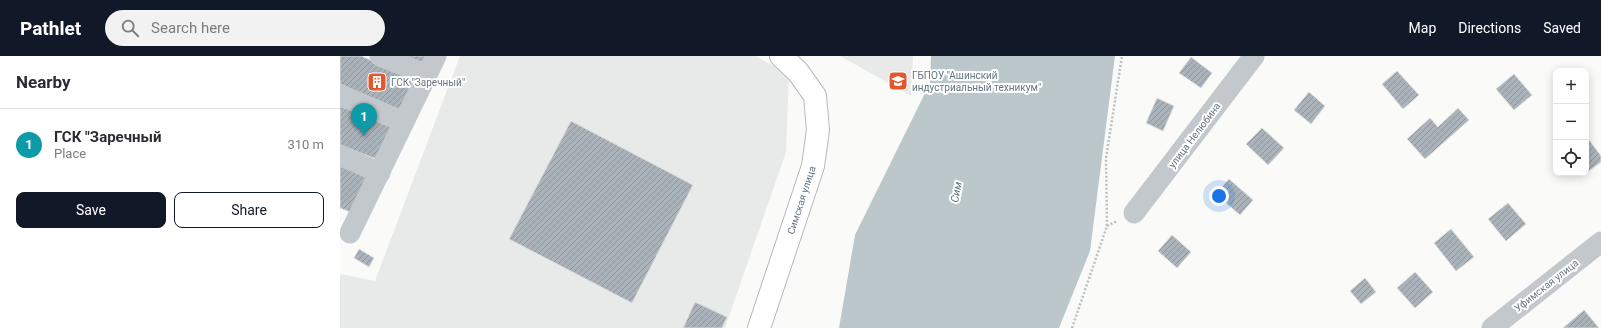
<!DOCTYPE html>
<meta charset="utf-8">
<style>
:root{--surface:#fff;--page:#f2f2f3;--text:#2b2b33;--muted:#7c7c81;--line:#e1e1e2;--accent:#111827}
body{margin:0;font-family:Roboto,sans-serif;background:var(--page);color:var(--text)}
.controls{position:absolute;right:12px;top:12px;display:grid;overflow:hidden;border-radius:8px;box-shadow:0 2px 10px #0003}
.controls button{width:36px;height:36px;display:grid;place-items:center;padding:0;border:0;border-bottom:1px solid var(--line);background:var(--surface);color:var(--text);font:20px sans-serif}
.you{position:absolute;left:879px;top:140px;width:14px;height:14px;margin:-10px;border:3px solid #fff;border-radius:50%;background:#1a73e8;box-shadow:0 0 0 6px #1a73e833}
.badge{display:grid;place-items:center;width:26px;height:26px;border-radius:50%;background:var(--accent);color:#fff;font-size:13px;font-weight:700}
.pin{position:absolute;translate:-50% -33px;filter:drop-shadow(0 1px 2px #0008)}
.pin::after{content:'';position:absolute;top:21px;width:14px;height:12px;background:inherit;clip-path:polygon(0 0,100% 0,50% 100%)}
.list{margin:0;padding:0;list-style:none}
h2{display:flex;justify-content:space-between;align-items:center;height:52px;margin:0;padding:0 16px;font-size:17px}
h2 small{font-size:13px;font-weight:400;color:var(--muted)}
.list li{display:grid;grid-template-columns:26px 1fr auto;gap:12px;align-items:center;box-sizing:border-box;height:72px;padding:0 16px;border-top:1px solid var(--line)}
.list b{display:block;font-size:15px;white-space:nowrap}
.list p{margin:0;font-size:13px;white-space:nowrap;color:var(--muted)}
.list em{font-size:13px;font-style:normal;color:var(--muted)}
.actions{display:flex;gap:8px;padding:12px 16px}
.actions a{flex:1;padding:9px 0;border:1px solid var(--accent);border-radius:8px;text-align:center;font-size:14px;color:var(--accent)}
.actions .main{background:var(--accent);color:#fff}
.icon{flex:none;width:22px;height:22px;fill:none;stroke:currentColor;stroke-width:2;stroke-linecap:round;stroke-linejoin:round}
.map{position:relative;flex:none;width:1261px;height:272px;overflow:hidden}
header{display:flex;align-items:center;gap:24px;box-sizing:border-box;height:56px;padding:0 20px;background:var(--accent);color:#fff}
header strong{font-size:19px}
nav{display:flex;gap:22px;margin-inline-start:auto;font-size:14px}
.search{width:280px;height:36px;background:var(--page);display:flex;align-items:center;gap:10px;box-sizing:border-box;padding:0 14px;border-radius:22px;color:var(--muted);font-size:15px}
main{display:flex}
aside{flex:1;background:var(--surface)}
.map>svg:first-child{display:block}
.built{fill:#e8e9e9}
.water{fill:#bbc7cb}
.building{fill:url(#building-hatch);stroke:#dcdcda}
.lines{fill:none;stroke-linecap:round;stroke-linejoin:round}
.major-casing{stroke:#b5babe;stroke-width:24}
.path{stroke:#bbbfc2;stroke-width:2.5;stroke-dasharray:2 2;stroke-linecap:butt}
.minor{stroke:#c3c8cc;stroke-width:21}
.major{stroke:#fff;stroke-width:22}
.labels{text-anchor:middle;stroke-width:4;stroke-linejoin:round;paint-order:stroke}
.poi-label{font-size:10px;fill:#657683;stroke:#fff;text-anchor:start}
.street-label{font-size:10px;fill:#657683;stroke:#fff}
.water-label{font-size:11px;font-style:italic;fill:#60757c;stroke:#fff}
</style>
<header>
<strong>Pathlet</strong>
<div class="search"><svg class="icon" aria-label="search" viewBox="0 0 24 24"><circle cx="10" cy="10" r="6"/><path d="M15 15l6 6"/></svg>Search here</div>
<nav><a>Map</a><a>Directions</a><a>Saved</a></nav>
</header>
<main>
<aside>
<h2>Nearby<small></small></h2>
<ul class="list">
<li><span class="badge" style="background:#0f9aa8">1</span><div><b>ГСК &quot;Заречный</b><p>Place</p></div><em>310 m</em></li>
</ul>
<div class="actions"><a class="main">Save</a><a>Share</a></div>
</aside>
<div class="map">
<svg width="1261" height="272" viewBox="0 0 1261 272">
<defs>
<pattern id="building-hatch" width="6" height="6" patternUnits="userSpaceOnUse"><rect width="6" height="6" fill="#aab3b9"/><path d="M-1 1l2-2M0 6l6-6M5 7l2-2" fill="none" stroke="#8e969c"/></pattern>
</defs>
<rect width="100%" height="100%" fill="#fafaf8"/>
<g class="built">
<path d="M 120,0 L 415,0 L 449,18 L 446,96 L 385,272 L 0,272 L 0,218 L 35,225 Z"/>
<path d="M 500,0 L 573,0 L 571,40 L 518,10 Z"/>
</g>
<path class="water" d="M 591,0 L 775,0 L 750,195 L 719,272 L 499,272 L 515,179 L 590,27 Z"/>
<g class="building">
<path d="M 0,0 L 21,0 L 75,24 L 62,55 L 0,28 Z"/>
<path d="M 66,0 L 86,0 L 84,7 Z"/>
<path d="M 851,1 L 872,17 L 861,32 L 839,17 Z"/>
<path d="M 1057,15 L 1079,39 L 1063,53 L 1042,28 Z"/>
<path d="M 1174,18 L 1192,39 L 1174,54 L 1156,33 Z"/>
<path d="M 969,36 L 985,50 L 971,68 L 954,54 Z"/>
<path d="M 817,42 L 834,50 L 823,75 L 806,67 Z"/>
<path d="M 0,50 L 52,70 L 39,104 L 0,89 Z"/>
<path d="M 1118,52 L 1129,64 L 1085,103 L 1067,83 L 1090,62 L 1098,71 Z"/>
<path d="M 231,65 L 353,129 L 292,247 L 169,183 Z"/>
<path d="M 922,72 L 944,92 L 928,109 L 906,88 Z"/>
<path d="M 1246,80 L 1261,100 L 1261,106 L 1246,117 Z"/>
<path d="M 0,110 L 27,121 L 13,157 L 0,152 Z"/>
<path d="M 889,123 L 913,144 L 900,159 L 876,138 Z"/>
<path d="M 1168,147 L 1186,168 L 1166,185 L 1148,163 Z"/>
<path d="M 1111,173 L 1134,201 L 1116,215 L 1094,187 Z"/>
<path d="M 832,179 L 851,196 L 837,212 L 818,195 Z"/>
<path d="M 19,193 L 34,202 L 29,211 L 14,202 Z"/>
<path d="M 1075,216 L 1093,236 L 1075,252 L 1057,232 Z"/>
<path d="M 1025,222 L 1036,236 L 1021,248 L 1010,235 Z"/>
<path d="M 355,246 L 387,261 L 382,272 L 343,272 Z"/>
<path d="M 1244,254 L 1259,272 L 1223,272 Z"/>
</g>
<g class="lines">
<g class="major-casing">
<path id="major" d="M 419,272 L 473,110 L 478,74 L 475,40 L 458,16 L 441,0"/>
</g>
<g class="path">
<path d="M 767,170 L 777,165"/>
<path d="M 732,272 L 767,170 L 766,102 L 782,0"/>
</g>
<g class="minor">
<path d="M 40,0 L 87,19"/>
<path d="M 0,39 L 64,66"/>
<path d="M 0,99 L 40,117"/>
<path d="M 794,157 L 914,0"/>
<path d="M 10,177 L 96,0"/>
<path d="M 1152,272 L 1261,186"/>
</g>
<use href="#major" class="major"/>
</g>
<defs>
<g id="university-square" transform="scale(1)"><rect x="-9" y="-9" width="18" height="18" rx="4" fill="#e4572e" stroke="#fff"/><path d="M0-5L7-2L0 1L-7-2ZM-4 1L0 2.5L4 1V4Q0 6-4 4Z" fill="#fff"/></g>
<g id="building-square" transform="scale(1)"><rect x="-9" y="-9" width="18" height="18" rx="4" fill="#e4572e" stroke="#fff"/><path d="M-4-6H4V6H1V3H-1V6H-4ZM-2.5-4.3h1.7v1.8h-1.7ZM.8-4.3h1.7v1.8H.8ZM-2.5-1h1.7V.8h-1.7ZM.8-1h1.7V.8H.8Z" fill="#fff"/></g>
</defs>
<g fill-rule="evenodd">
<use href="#university-square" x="558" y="25"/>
<use href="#building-square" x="37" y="26"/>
</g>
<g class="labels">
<g class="poi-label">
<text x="572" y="23">ГБПОУ "Ашинский<tspan x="572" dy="12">индустриальный техникум"</tspan></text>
<text x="51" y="30">ГСК "Заречный"</text>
</g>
<g class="street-label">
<text transform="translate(854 79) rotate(-53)" y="4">улица Нелюбина</text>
<text transform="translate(461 144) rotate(-72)" y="4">Симская улица</text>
<text transform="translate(1206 229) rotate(-38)" y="4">Уфимская улица</text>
</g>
<g class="water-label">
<text transform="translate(616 136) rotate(-80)" y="4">Сим</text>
</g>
</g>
</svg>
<div class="controls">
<button>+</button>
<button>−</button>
<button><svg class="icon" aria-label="locate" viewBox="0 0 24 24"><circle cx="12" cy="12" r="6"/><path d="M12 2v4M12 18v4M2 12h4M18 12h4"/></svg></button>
</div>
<div class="you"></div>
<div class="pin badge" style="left:24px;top:80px;background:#0f9aa8">1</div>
</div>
</main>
